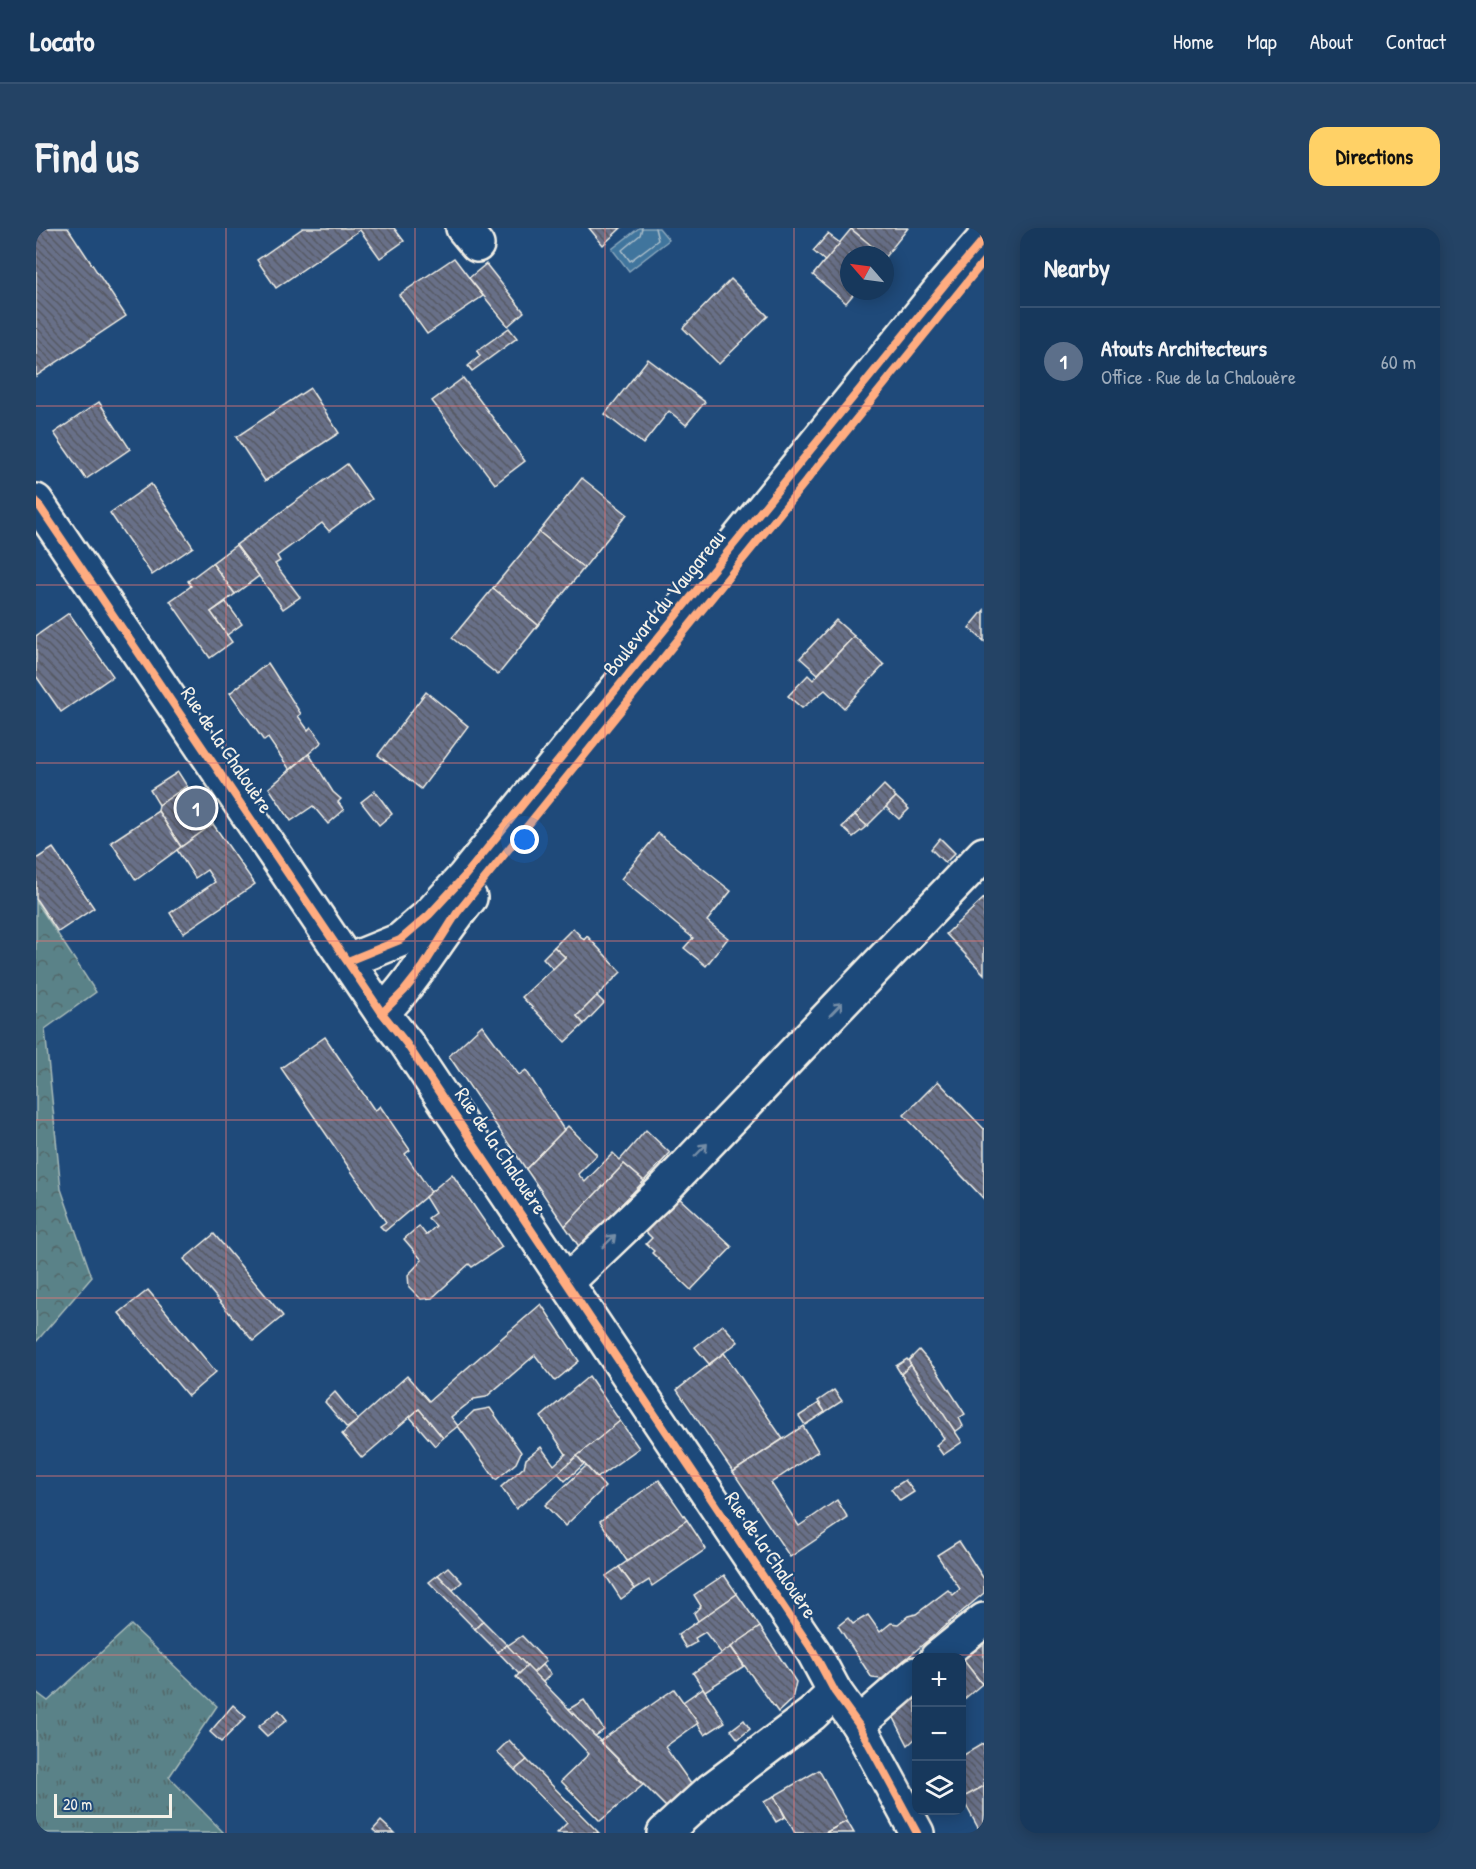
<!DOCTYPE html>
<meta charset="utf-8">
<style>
:root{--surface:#17385c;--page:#244365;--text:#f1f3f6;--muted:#9eacbb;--line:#365272;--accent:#ffd166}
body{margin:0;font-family:"Patrick Hand",sans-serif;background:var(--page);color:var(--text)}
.controls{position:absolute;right:18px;bottom:18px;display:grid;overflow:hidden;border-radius:12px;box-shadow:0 3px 15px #0003}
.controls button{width:54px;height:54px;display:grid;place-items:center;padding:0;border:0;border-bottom:2px solid var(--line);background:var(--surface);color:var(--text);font:30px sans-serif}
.compass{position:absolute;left:804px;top:18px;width:54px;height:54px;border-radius:50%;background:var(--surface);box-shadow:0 3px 15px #0003;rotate:298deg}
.scale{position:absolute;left:18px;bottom:15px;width:118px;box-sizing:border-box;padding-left:6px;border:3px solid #f4f1e8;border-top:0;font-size:16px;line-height:21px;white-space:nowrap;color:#f4f1e8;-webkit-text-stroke:4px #1f4a7a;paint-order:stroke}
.you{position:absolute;left:489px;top:612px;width:21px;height:21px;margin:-15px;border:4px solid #fff;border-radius:50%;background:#1a73e8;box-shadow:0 0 0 9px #1a73e833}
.badge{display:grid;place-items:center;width:39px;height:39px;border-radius:50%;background:var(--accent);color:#fff;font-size:20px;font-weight:700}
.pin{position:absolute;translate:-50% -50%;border:3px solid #fff;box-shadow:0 2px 6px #0006}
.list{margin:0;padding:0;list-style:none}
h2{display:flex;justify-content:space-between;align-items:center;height:78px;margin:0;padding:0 24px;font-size:26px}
h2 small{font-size:20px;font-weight:400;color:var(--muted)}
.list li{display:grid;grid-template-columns:39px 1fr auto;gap:18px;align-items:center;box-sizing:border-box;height:108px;padding:0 24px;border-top:2px solid var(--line)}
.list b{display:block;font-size:22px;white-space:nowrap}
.list p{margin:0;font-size:20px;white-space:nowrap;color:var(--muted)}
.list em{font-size:20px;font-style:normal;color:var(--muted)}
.icon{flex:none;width:33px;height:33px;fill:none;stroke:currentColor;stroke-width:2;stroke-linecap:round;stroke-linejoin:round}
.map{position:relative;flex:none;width:948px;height:1605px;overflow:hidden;border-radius:18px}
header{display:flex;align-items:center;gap:36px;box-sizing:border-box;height:84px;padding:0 30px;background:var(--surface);border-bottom:2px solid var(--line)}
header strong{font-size:28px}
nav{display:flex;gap:33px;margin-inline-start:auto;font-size:21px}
.intro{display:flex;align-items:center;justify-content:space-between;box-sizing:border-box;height:144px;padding:0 36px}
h1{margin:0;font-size:42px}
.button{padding:15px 27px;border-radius:18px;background:var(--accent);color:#111;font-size:21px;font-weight:700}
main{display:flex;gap:36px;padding:0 36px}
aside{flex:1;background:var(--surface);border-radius:18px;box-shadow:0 3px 15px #0003}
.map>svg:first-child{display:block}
.grass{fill:url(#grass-tufts);stroke:#a7bab8;stroke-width:1.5}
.forest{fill:url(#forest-crowns);stroke:#a7bab8;stroke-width:1.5}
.water{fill:#40749d;stroke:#88a6bb;stroke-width:1.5}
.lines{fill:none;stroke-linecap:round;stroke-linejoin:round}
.shore{stroke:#acbfca;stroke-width:1.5}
.building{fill:url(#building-back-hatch);stroke:#f4f1e8;stroke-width:1.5}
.minor-casing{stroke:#f4f1e8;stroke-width:38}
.minor{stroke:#1f4a7a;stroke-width:33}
.cycleway-casing{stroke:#1f4a7a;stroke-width:11}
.cycleway{stroke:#ffac80;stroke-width:8}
.oneway{stroke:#748da6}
.grid{fill:none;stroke:#e27875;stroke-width:1.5;stroke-opacity:0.55}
.labels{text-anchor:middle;stroke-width:4.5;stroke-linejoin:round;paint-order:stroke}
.street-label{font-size:21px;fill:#f4f1e8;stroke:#1f4a7a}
</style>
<header>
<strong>Locato</strong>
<nav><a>Home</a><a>Map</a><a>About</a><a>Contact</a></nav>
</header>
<div class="intro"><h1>Find us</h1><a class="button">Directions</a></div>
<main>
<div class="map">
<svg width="948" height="1605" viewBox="0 0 948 1605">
<defs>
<pattern id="grass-tufts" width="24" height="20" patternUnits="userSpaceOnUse" patternTransform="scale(1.5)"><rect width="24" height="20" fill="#5a8288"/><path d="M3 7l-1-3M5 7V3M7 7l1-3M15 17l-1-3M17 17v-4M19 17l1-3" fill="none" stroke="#52686a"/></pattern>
<pattern id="forest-crowns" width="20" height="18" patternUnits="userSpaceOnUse" patternTransform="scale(1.5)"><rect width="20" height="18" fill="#5a8288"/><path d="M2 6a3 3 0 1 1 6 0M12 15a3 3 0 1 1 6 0" fill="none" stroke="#52686a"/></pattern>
<pattern id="building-back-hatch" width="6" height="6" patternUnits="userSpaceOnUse" patternTransform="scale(1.5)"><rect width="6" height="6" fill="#676f88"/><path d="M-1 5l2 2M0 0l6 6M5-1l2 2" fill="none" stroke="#565a64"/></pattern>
</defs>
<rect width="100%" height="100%" fill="#1f4a7a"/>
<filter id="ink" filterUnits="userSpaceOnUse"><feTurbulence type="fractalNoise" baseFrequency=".0167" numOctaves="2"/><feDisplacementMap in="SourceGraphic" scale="12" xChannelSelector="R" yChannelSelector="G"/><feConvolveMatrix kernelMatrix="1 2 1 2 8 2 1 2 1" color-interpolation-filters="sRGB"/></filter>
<g filter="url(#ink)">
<path class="grass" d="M 95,1397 L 181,1478 L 133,1549 L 188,1605 L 0,1605 L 0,1464 L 12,1473 Z"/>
<path class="forest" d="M 0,673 L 60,764 L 9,801 L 25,961 L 56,1049 L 0,1114 Z"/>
<path class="water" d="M 603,0 L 623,0 L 633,12 L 593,43 L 576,21 Z"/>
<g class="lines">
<path class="shore" d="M 606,0 L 604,7 L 586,22 L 594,33 L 622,12 L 619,0"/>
</g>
<g class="building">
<path d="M 0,0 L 32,0 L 90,88 L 0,148 Z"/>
<path d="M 267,0 L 358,0 L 368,13 L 344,30 L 324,2 L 240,60 L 221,32 Z"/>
<path d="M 553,0 L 585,0 L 567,17 Z"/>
<path d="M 872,0 L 849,29 L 815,1 L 815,0 Z"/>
<path d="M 815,1 L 847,27 L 813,27 L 813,63 L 820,63 L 810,75 L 777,47 Z"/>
<path d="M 792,6 L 804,15 L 789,33 L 777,23 Z"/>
<path d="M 418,30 L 447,68 L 391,106 L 363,67 Z"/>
<path d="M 450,36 L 488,84 L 472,98 L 433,50 Z"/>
<path d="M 695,51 L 732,88 L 683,136 L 647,100 Z"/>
<path d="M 473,100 L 481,110 L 436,143 L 432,138 L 444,128 L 441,123 Z"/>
<path d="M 612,131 L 669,174 L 650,197 L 633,183 L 607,216 L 569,186 Z"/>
<path d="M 427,150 L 489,233 L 459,256 L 396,173 Z"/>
<path d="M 274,160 L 303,205 L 229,253 L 200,209 Z"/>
<path d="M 63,174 L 94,221 L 50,251 L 18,205 Z"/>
<path d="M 311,236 L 336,271 L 293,303 L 286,295 L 241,328 L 244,333 L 239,336 L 264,369 L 247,381 L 200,317 Z"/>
<path d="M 546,250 L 591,286 L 548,340 L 503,304 Z"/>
<path d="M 115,256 L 157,319 L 116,347 L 74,285 Z"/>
<path d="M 503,304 L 548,340 L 502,397 L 457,360 Z"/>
<path d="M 200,317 L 223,348 L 199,366 L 176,335 Z"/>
<path d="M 176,335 L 199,366 L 175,384 L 196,414 L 174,430 L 134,373 L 155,358 L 152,353 Z"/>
<path d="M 457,360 L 502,397 L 462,447 L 416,410 Z"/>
<path d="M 190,374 L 206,396 L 191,407 L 175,384 Z"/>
<path d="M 948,382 L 948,413 L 933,400 Z"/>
<path d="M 33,385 L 77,448 L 25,484 L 0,448 L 0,408 Z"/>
<path d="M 800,392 L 818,408 L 782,446 L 764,430 Z"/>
<path d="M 818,408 L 848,437 L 808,480 L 789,462 L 766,480 L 752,468 L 772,447 L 777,452 Z"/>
<path d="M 232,435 L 265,486 L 262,488 L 272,502 L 275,499 L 286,514 L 254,542 L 232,510 L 228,513 L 194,465 Z"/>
<path d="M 390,464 L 432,498 L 385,561 L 342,527 Z"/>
<path d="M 273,526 L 297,564 L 305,571 L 302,574 L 308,582 L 292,596 L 277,578 L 255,593 L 233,560 Z"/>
<path d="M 142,544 L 151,558 L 123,577 L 114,562 Z"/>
<path d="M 848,557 L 860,569 L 831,598 L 819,587 Z"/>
<path d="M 151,558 L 177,596 L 145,619 L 122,583 L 123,577 Z"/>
<path d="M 339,563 L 356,586 L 343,597 L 325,574 Z"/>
<path d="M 860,569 L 873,581 L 863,591 L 850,579 Z"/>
<path d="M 122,583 L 145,619 L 100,652 L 75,614 Z"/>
<path d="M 819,587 L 831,598 L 817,609 L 806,599 Z"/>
<path d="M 177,596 L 219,656 L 147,705 L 134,685 L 179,654 L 171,642 L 159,650 L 141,622 Z"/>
<path d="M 622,605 L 695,663 L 671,693 L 692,710 L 670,738 L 648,720 L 657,710 L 585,651 Z"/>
<path d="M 904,610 L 919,625 L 909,635 L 895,621 Z"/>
<path d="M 17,620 L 58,680 L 22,704 L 0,671 L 0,631 Z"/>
<path d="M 948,670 L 948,746 L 910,706 Z"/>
<path d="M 537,700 L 548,712 L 551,708 L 585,744 L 541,788 L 548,796 L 529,814 L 486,769 L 529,729 L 518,719 Z"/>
<path d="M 518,719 L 529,729 L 517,741 L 507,730 Z"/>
<path d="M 561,768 L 568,775 L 548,796 L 541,788 Z"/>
<path d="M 446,797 L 483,847 L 490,842 L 528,902 L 490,941 L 413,828 Z"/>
<path d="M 289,809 L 339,883 L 344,878 L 374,922 L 369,926 L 395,964 L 349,1003 L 344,998 L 350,994 L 245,840 Z"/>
<path d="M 902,853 L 948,901 L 948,971 L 868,887 Z"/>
<path d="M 532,898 L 561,927 L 542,946 L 549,954 L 577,925 L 584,932 L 610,902 L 634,925 L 608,953 L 588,936 L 529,998 L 490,941 Z"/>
<path d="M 588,936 L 608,953 L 583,979 L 589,985 L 569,1006 L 563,1001 L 544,1020 L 529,998 Z"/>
<path d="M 416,946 L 466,1019 L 436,1039 L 433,1036 L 396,1070 L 385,1071 L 373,1059 L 372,1047 L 386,1032 L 368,1011 L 383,998 L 390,1007 L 400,998 L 392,990 L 399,985 L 389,969 Z"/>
<path d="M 642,969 L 696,1019 L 655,1062 L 616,1025 L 618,1023 L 610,1016 L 616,1010 L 610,1004 Z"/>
<path d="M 178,1006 L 247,1088 L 217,1113 L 148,1031 Z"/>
<path d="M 112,1062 L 180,1144 L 152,1168 L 83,1085 Z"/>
<path d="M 505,1076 L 543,1133 L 519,1153 L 499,1127 L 450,1169 L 438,1171 L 415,1189 L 422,1198 L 407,1210 L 383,1181 L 326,1230 L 306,1206 L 371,1148 L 393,1173 Z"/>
<path d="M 687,1097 L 702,1114 L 673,1136 L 659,1119 Z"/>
<path d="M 883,1122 L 901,1143 L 929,1186 L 923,1190 L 927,1198 L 919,1204 L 872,1133 Z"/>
<path d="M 688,1125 L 747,1211 L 697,1244 L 641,1162 Z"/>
<path d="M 871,1131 L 875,1137 L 865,1146 L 860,1138 Z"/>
<path d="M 875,1137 L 926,1214 L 907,1227 L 900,1217 L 908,1210 L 865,1146 Z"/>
<path d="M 553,1148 L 584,1193 L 480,1281 L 465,1259 L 488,1239 L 490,1231 L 505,1219 L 518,1237 L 530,1226 L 505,1189 Z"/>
<path d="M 798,1162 L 806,1173 L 789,1184 L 782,1173 Z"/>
<path d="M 299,1164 L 322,1192 L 311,1200 L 289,1174 Z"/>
<path d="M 783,1175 L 789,1184 L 769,1197 L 763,1188 Z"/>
<path d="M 454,1180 L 485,1224 L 480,1235 L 460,1252 L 422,1198 L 438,1183 Z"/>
<path d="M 383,1181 L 407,1210 L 399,1218 L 374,1189 Z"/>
<path d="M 584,1193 L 603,1220 L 561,1250 L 541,1228 Z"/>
<path d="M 767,1198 L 782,1223 L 735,1255 L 763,1298 L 801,1272 L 812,1290 L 754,1329 L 697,1244 Z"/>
<path d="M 541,1228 L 548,1236 L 529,1253 L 522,1245 Z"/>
<path d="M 550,1238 L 569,1259 L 529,1298 L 509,1277 Z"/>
<path d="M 623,1252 L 651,1292 L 591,1333 L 564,1293 Z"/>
<path d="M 869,1252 L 878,1264 L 864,1273 L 855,1261 Z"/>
<path d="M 651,1292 L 670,1321 L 616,1358 L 613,1352 L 599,1361 L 583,1339 Z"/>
<path d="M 923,1313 L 948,1351 L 948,1365 L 846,1451 L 836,1450 L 802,1398 L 812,1390 L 817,1396 L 832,1387 L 844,1404 L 855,1395 L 862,1396 L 872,1388 L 880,1386 L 912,1362 L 917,1367 L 924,1361 L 901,1327 Z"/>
<path d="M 412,1339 L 426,1354 L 417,1362 L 402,1347 Z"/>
<path d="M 583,1339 L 599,1361 L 585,1371 L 570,1348 Z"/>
<path d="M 402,1347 L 447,1393 L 439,1401 L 393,1354 Z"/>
<path d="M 688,1347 L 701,1366 L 662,1393 L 658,1385 L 665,1378 L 658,1367 Z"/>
<path d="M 701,1366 L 724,1399 L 686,1426 L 669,1404 L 659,1410 L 661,1414 L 650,1420 L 642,1407 Z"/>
<path d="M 447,1393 L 471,1417 L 462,1424 L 439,1401 Z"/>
<path d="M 724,1399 L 760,1454 L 756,1471 L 742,1484 L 695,1419 Z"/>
<path d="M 486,1408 L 510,1433 L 497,1445 L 471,1418 Z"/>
<path d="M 948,1409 L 948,1454 L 946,1456 L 925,1429 Z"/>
<path d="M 471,1417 L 491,1438 L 483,1446 L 462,1424 Z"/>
<path d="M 695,1419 L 708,1438 L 669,1463 L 657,1445 Z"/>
<path d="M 925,1429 L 946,1456 L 926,1473 L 926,1430 Z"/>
<path d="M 506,1437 L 515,1446 L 507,1454 L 497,1445 Z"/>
<path d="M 491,1438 L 607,1557 L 564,1593 L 525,1553 L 553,1526 L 480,1449 Z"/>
<path d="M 667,1460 L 689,1494 L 669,1507 L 647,1474 Z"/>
<path d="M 638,1461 L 662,1495 L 629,1519 L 655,1556 L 631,1580 L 564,1513 Z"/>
<path d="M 880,1466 L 880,1510 L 872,1517 L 856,1486 Z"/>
<path d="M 548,1472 L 568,1502 L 559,1508 L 533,1481 Z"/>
<path d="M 197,1477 L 210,1489 L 185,1514 L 174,1504 Z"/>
<path d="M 243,1482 L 251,1492 L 231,1508 L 222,1499 Z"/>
<path d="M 708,1492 L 714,1501 L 702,1511 L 695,1502 Z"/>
<path d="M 473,1512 L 491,1532 L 479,1542 L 461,1524 Z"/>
<path d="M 948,1515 L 948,1558 L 926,1570 L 926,1528 Z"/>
<path d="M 491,1532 L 563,1605 L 521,1605 L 531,1595 L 479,1542 Z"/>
<path d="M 783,1542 L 811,1593 L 789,1605 L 759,1605 L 738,1568 Z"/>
<path d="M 948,1558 L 948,1605 L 945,1605 L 926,1570 Z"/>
<path d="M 738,1568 L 749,1589 L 740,1594 L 728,1574 Z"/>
<path d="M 345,1593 L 358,1605 L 341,1605 L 337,1602 Z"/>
<path d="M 811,1593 L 818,1605 L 789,1605 Z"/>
</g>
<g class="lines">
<g class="minor-casing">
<g id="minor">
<path d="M 427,0 L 441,17"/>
<path d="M 0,273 L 346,785 L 370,815 L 777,1423 L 799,1464 L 822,1496 L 881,1605"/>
<path d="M 312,733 L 364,712 L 393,687 L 428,649 L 909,56 L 948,11"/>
<path d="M 346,785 C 381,750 403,707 434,670"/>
<path d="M 531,1054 L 625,964 L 948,626"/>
<path d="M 901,1430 L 948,1392"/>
<path d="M 822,1496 L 880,1446"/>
<path d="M 628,1605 L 675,1562 L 776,1486 L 799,1464"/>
</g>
</g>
<use href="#minor" class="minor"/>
<g class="cycleway-casing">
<g id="cycleway">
<path d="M 0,273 L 346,785 L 370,815 L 777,1423 L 799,1464 L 822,1496 L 881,1605"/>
<path d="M 312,733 L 364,712 L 393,687 L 428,649 L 909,56 L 948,11"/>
<path d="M 346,785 L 368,763 L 387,739 L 421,685 L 948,33"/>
</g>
</g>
<use href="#cycleway" class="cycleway"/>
</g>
<defs><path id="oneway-shaft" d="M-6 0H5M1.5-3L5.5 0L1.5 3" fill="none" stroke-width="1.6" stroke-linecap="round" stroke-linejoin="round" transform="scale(1.5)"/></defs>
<g class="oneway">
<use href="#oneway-shaft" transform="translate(800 781) rotate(-46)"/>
<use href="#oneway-shaft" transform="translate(665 922) rotate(-46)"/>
<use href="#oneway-shaft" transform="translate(573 1013) rotate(-44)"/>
</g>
</g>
<path class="grid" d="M 190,0 L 190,1605M 379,0 L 379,1605M 569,0 L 569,1605M 758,0 L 758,1605M 0,178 L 948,178M 0,357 L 948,357M 0,535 L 948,535M 0,713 L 948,713M 0,892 L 948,892M 0,1070 L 948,1070M 0,1248 L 948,1248M 0,1427 L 948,1427"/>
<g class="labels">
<g class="street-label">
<text transform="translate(628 375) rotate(-51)" y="7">Boulevard du Vaugareau</text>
<text transform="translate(191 522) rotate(56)" y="7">Rue de la Chalouère</text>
<text transform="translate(465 923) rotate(56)" y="7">Rue de la Chalouère</text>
<text transform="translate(735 1327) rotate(56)" y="7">Rue de la Chalouère</text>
</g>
</g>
</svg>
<div class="controls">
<button>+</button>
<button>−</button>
<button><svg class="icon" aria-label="layers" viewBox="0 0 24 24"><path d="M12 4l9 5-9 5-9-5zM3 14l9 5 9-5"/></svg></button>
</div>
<svg class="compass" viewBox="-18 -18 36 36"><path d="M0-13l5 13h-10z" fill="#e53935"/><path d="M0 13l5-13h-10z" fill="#9eacbb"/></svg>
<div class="scale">20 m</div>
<div class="you"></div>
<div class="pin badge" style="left:160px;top:580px;background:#5c6f8a">1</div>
</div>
<aside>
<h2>Nearby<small></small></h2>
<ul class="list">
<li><span class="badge" style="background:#5c6f8a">1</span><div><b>Atouts Architecteurs</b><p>Office · Rue de la Chalouère</p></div><em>60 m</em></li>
</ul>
</aside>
</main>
